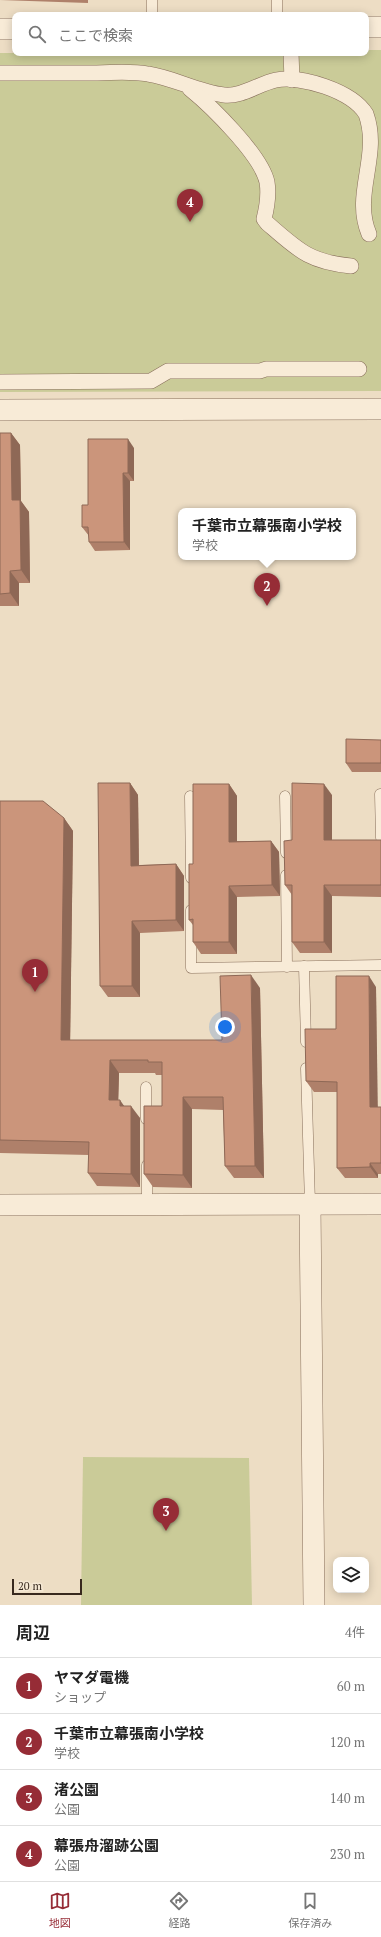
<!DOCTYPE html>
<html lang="ja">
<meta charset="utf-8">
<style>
:root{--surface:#fff;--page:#f6f6f6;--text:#222;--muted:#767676;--line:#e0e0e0;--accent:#962c36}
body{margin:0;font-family:"PT Serif","Noto Sans JP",serif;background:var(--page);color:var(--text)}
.controls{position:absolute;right:12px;bottom:12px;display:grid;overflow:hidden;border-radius:8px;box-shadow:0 2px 10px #0003}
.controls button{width:36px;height:36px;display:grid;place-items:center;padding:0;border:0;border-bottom:1px solid var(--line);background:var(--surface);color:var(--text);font:20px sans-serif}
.scale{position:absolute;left:12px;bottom:10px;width:70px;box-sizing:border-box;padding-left:4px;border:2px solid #38291e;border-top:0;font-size:11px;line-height:14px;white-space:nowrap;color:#38291e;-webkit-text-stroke:3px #f5e8d4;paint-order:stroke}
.you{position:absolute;left:225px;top:1027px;width:14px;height:14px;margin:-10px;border:3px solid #fff;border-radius:50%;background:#1a73e8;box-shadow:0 0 0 6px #1a73e833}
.badge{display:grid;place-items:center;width:26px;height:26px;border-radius:50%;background:var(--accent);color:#fff;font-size:13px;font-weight:700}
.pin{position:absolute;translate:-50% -33px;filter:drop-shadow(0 1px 2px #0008)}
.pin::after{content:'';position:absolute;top:21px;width:14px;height:12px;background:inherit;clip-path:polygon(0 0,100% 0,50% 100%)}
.popup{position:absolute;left:178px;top:508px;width:178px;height:52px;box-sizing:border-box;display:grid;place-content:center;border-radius:8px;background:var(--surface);filter:drop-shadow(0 1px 3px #0005);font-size:13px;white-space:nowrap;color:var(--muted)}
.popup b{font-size:15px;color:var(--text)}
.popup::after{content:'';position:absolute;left:50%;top:100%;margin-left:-8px;border:8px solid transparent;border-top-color:var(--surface)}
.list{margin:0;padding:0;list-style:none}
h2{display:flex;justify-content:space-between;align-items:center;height:52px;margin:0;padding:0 16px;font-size:17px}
h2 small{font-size:13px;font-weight:400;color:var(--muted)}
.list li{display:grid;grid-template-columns:26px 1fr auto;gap:12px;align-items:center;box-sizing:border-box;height:56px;padding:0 16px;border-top:1px solid var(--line)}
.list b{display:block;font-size:15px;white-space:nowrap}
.list p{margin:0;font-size:13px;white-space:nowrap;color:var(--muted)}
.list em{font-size:13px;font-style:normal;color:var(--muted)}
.icon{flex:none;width:22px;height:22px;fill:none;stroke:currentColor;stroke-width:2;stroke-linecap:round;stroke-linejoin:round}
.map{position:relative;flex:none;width:381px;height:1605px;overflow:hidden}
.search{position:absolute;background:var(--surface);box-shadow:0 2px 10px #0003;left:12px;right:12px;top:12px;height:44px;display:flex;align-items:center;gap:10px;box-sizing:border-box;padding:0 14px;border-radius:8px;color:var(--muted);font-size:15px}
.sheet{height:276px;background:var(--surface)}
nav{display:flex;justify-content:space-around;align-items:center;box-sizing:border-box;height:56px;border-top:1px solid var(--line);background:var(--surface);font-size:11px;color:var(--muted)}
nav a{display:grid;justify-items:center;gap:2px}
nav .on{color:var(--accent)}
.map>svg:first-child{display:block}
.green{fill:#cacb98}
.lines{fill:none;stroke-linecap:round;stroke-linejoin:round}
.service-casing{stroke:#886f5b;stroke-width:11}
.pedestrian-casing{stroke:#886f5b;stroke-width:16}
.minor-casing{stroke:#886f5b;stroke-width:22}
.service{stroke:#f8ebd7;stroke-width:10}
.pedestrian{stroke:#f8ebd7;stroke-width:15}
.minor{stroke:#f8ebd7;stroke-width:21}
.wall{fill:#af806a}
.shaded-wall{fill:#8e6856}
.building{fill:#cb957b;stroke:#8e6856}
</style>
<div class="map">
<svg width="381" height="1605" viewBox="0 0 381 1605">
<rect width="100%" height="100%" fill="#edddc4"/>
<g class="green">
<path d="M 366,50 L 381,50 L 381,391 L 0,392 L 0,53 L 366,53 Z"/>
<path d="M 83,1457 L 249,1458 L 252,1605 L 81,1605 Z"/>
</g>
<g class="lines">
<g class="service-casing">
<g id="service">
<path d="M 277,0 L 277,15"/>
<path d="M 152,15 L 152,0"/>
<path d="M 380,794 L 381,838"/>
<path d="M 190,796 L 191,878"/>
<path d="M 285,796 L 286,853"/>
<path d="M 286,875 L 287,967"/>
<path d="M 191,910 L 191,968 L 381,965"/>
<path d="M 304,966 L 306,1042"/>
<path d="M 306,1068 L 310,1204"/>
<path d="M 146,1087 L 146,1119"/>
<path d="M 147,1165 L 147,1205"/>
</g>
</g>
<g class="pedestrian-casing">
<g id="pedestrian">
<path d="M 291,53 L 292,80"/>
<path d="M 0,73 C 32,73 65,73 97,73 C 114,72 132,71 148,74 C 174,78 198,92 224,95 C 242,97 258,84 276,80 C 301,75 352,91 366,114 C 381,156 352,194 369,234"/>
<path d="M 190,89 C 211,106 261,155 267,182 C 269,194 267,207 264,219 L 267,223 C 298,250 309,262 351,266"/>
<path d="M 0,382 L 151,381 L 168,371 L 260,371 L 266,369 L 359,369"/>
</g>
</g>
<g class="minor-casing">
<g id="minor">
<path d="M 366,27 L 381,27"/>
<path d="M 0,29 L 15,29"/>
<path d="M 0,410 L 381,409"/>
<path d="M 310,1204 L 314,1605"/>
<path d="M 0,1205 L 381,1204"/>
</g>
</g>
<use href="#service" class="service"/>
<use href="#pedestrian" class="pedestrian"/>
<use href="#minor" class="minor"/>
</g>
<g class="wall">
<path d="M 0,0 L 88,0 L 88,3 Z"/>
<path d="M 0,433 L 11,433 L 20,445 L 21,501 L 29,512 L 30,583 L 19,583 L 19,606 L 0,606 Z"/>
<path d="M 134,448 L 134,481 L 130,481 L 130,550 L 95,551 L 89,542 L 89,536 L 82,527 L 88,505 Z"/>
<path d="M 381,740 L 381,772 L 352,772 L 346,763 Z"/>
<path d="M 130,783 L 138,795 L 139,865 L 176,864 L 184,876 L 184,931 L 140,933 L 140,997 L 108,997 L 100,986 Z"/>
<path d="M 229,784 L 237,796 L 237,841 L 271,841 L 279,852 L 280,896 L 237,897 L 237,954 L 201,954 L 193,942 L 193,925 L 189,920 L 193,864 Z"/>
<path d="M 332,795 L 332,840 L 381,840 L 381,897 L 332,896 L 332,953 L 300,953 L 292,942 L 292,895 L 285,885 L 292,840 Z"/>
<path d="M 0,801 L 64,818 L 73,831 L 70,1040 L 222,1040 L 260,988 L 264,1178 L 234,1178 L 225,1166 L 223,1110 L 192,1109 L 192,1188 L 153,1187 L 144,1174 L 162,1106 L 162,1075 L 156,1075 L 155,1073 L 119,1073 L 118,1100 L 124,1106 L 140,1118 L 140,1187 L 97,1186 L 88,1173 L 89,1155 L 0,1153 Z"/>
<path d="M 376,987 L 377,1107 L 381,1107 L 381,1174 L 378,1174 L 378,1178 L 345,1178 L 337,1168 L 337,1092 L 314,1092 L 306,1081 L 336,1029 Z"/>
</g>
<g class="shaded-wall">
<path d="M 11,433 L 20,445 L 21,501 L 29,512 L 30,583 L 21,570 L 12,500 Z"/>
<path d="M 128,439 L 134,448 L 134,481 L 128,473 Z"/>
<path d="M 123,473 L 130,481 L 130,550 L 124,542 Z"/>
<path d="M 10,571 L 19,583 L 19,606 L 10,593 Z"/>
<path d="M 130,783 L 138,795 L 139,877 L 131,866 Z"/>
<path d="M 229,784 L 237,796 L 237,853 L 229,842 Z"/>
<path d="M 324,784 L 332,795 L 332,851 L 324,840 Z"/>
<path d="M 64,818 L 73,831 L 70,1053 L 61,1040 Z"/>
<path d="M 271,841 L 279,852 L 280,896 L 272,885 Z"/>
<path d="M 176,864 L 184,876 L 184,931 L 176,920 Z"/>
<path d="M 324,885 L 332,896 L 332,953 L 324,942 Z"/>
<path d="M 229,886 L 237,897 L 237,954 L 229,942 Z"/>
<path d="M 132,921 L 140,933 L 140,997 L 132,986 Z"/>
<path d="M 251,975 L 260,988 L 264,1178 L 255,1166 Z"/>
<path d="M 369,976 L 376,987 L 378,1118 L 370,1107 Z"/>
<path d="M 110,1060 L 119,1073 L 118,1113 L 109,1100 Z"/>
<path d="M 183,1097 L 192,1109 L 192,1188 L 183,1175 Z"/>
<path d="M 120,1100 L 129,1113 L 120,1106 Z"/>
<path d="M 131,1106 L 140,1118 L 140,1187 L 131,1174 Z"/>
<path d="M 370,1163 L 378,1174 L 378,1178 L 370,1167 Z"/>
</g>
<g class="building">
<path d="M 0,433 L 11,433 L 12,500 L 20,500 L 21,570 L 10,571 L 10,593 L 0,594 Z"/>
<path d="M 88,439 L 128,439 L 128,473 L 123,473 L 124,542 L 89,542 L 88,527 L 82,527 L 82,505 L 88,505 Z"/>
<path d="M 346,739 L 381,740 L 381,763 L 346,763 Z"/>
<path d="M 98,783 L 130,783 L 131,866 L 176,864 L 176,920 L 132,921 L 132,986 L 100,986 Z"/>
<path d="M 292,783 L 324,784 L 324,840 L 381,840 L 381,885 L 324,885 L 324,942 L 292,942 L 292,885 L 285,885 L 284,841 L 292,840 Z"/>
<path d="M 193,784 L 229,784 L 229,842 L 271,841 L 272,885 L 229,886 L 229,942 L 193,942 L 193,919 L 189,920 L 189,864 L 193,864 Z"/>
<path d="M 0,801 L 43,801 L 64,818 L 61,1040 L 222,1040 L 220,976 L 251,975 L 255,1166 L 225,1166 L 223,1097 L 183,1097 L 183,1175 L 144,1174 L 144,1106 L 162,1106 L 162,1062 L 148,1062 L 148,1060 L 110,1060 L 109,1100 L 120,1100 L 120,1106 L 131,1106 L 131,1174 L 88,1173 L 89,1142 L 0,1140 Z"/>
<path d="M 336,976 L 369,976 L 370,1107 L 381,1107 L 381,1163 L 370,1163 L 370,1167 L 337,1168 L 337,1082 L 306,1081 L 305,1029 L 336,1029 Z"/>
</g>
</svg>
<div class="controls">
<button><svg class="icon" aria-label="layers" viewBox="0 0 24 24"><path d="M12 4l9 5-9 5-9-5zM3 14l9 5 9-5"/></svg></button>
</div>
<div class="scale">20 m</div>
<div class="you"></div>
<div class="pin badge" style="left:35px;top:992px">1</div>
<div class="pin badge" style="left:267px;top:606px">2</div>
<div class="popup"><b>千葉市立幕張南小学校</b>学校</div>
<div class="pin badge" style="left:166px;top:1531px">3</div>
<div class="pin badge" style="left:190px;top:222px">4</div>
<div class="search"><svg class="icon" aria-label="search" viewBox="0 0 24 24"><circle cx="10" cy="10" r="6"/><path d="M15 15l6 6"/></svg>ここで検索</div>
</div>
<section class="sheet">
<h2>周辺<small>4件</small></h2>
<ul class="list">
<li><span class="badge">1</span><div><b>ヤマダ電機</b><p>ショップ</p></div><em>60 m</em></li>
<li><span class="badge">2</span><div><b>千葉市立幕張南小学校</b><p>学校</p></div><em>120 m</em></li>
<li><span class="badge">3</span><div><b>渚公園</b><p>公園</p></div><em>140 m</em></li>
<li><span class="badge">4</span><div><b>幕張舟溜跡公園</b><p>公園</p></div><em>230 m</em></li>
</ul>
</section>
<nav>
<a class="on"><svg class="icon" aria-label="map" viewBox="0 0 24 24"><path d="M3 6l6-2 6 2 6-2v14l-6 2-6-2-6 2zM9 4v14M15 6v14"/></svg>地図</a>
<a><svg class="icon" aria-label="directions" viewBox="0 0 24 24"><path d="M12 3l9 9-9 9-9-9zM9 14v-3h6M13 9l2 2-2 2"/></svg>経路</a>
<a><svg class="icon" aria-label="saved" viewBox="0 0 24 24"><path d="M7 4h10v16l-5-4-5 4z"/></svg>保存済み</a>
</nav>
